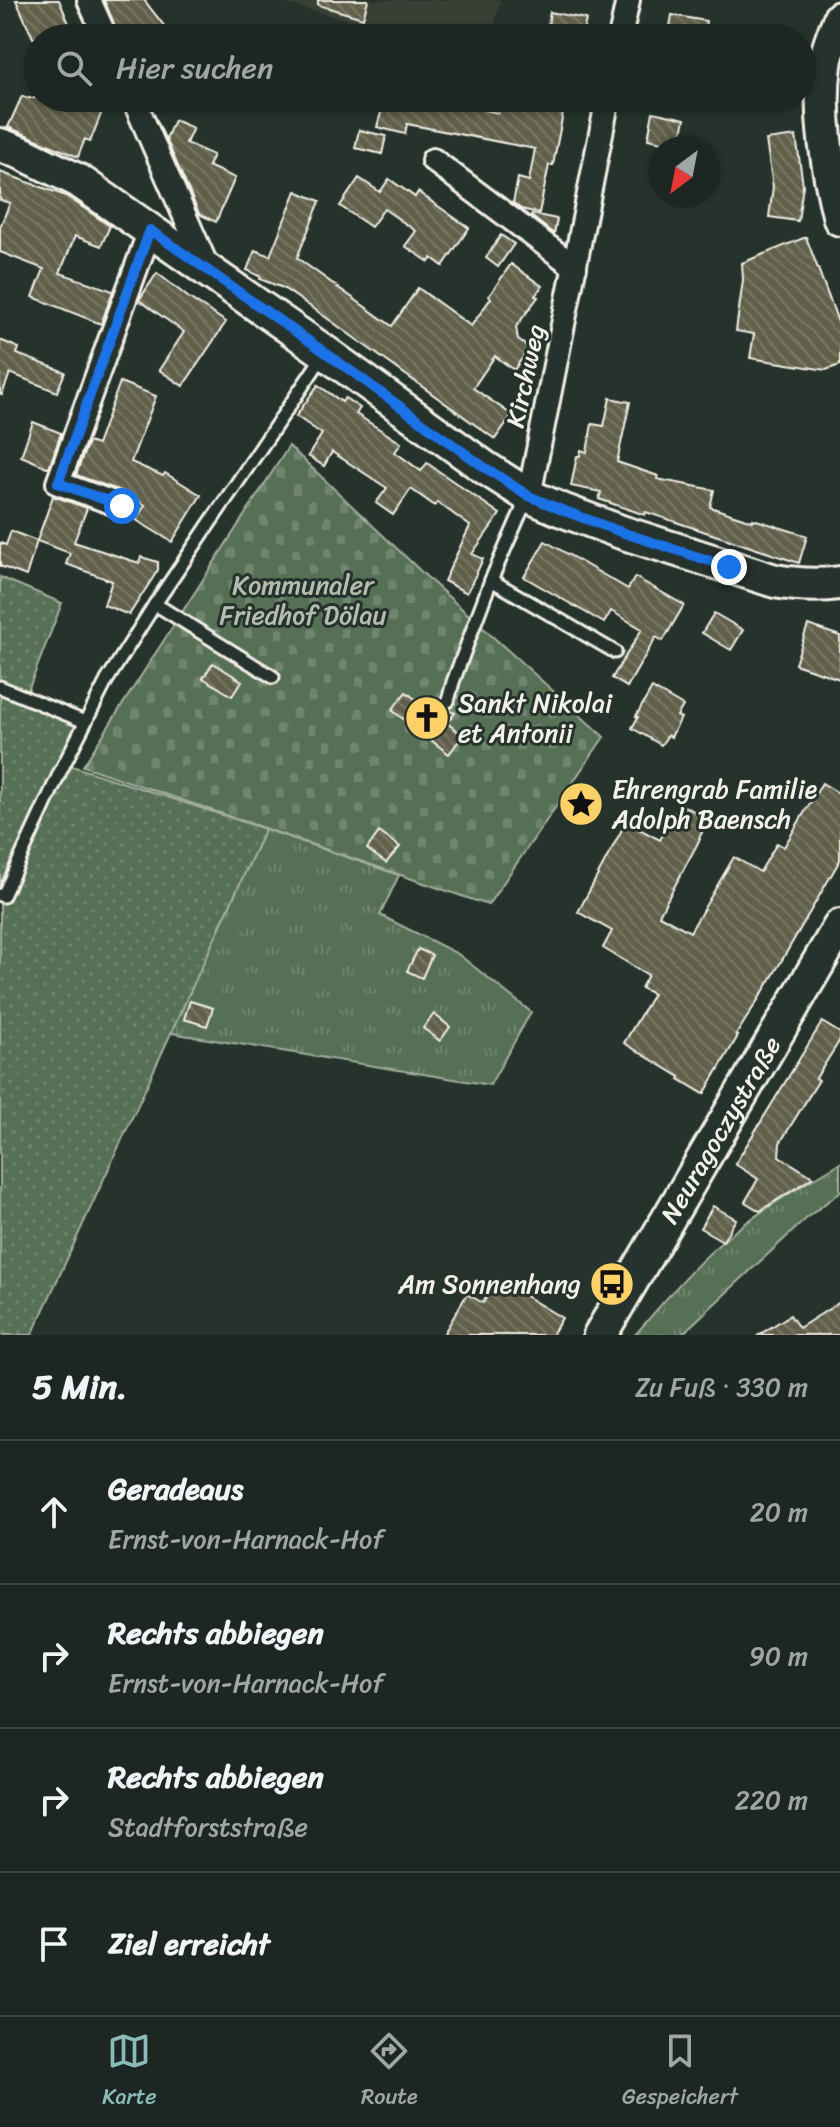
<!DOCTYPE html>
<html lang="de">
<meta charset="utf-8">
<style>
:root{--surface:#1c2622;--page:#252e2a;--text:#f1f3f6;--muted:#a0a5a5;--line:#3a4340;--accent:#8bbbb9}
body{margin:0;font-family:Sriracha,sans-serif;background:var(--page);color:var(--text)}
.compass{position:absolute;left:648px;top:136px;width:72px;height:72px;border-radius:50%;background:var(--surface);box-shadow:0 2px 6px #0004;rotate:212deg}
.stop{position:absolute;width:24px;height:24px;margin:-18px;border:6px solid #1a73e8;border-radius:50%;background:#fff}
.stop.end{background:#1a73e8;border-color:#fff;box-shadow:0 2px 8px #0008}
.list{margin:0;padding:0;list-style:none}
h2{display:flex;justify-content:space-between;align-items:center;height:104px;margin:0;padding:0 32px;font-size:34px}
h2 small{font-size:26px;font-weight:400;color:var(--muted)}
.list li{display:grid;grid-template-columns:52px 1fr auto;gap:24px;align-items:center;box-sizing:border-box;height:144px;padding:0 32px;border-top:2px solid var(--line)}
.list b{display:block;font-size:30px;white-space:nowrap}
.list p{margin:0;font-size:26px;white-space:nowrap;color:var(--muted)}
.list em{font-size:26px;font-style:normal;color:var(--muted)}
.icon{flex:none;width:44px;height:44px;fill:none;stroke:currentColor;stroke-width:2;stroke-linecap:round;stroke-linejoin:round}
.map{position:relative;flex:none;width:840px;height:1335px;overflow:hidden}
.search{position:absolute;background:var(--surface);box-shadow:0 2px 6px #0004;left:24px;right:24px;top:24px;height:88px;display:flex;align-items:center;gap:20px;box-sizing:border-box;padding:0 28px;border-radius:44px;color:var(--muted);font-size:30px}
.sheet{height:680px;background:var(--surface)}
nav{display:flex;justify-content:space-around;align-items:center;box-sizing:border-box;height:112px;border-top:2px solid var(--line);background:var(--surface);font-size:22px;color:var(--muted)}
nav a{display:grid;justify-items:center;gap:4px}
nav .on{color:var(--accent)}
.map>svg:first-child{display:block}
.built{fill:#374036}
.grass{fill:url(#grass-tufts);stroke:#a6b09f;stroke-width:2}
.cemetery{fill:url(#cemetery-stones);stroke:#a6b09f;stroke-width:2}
.garden{fill:url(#garden-dots);stroke:#a6b09f;stroke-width:2}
.building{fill:url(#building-back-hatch);stroke:#f4f1e8;stroke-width:2}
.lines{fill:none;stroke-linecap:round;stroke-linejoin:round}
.lane-casing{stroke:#f4f1e8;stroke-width:17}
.street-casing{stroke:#f4f1e8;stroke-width:28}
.secondary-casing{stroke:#f4f1e8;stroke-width:38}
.lane{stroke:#26332d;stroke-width:11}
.street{stroke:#26332d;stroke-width:22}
.secondary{stroke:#26332d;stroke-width:32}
.route{stroke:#1a73e8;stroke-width:10}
.labels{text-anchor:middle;stroke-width:6;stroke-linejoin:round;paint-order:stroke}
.street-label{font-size:26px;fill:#f4f1e8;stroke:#26332d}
.park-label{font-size:26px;fill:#b5bdae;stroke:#26332d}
.poi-label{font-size:26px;fill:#f4f1e8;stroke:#26332d;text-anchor:start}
</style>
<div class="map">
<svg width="840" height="1335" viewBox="0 0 840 1335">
<defs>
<pattern id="grass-tufts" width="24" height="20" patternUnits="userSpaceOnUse" patternTransform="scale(2)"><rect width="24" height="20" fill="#577056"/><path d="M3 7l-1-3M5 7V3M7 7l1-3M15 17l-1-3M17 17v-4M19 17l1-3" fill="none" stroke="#70856e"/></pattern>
<pattern id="cemetery-stones" width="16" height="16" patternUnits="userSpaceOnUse" patternTransform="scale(2)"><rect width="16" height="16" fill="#577056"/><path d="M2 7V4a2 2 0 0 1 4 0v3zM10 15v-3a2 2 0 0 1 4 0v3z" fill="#70856e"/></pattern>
<pattern id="garden-dots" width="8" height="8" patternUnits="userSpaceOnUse" patternTransform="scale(2)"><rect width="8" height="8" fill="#577056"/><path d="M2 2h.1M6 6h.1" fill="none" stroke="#70856e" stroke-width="1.8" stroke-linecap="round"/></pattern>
<pattern id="building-back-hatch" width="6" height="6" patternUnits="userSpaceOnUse" patternTransform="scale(2)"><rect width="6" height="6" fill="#60604b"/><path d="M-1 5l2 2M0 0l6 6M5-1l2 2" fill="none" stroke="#777765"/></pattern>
</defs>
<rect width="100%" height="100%" fill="#26332d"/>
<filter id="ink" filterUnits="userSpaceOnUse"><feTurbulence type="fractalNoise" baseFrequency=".0125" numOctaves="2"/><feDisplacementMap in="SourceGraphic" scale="16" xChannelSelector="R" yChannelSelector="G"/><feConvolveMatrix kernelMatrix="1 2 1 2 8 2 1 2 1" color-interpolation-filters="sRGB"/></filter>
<g filter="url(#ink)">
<path class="built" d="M 271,0 L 500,0 L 492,38 L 420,38 Z"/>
<g class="grass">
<path d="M 265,829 L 399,875 L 380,915 L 458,954 L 531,1012 L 490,1085 L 171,1033 Z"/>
<path d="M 840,1163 L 840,1192 L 809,1216 L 681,1335 L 635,1335 C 665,1300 699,1259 735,1231 C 768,1206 804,1184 840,1163 Z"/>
</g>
<path class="cemetery" d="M 289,446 L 430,580 L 604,737 L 488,905 L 83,766 Z"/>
<path class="garden" d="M 0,577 L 62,603 L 27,693 L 92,726 L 69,765 L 265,829 L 32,1335 L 0,1335 Z"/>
<g class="building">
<path d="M 16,0 L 59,0 L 75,38 L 33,38 Z"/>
<path d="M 104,0 L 144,0 L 165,27 L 151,35 L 147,31 L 131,38 L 120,38 Z"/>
<path d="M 318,0 L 368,0 L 363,18 L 318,5 Z"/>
<path d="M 550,12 L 586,19 L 582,38 L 546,38 Z"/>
<path d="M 672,15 L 706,21 L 703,38 L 668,38 Z"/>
<path d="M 22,96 L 27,98 L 97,98 L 106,101 L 90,142 L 85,139 L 78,157 L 8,127 Z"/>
<path d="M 385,98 L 432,98 L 498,113 L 499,98 L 566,98 L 553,165 L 549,165 L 539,213 L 521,209 L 513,203 L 518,178 L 529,181 L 535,149 L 407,124 L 405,134 L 377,127 Z"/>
<path d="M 653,112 L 685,119 L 680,141 L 678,141 L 677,145 L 648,139 Z"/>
<path d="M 174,120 L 193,128 L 186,143 L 213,155 L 208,166 L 235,178 L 216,222 L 199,214 L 166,139 Z"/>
<path d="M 359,130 L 386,136 L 382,154 L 355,148 Z"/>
<path d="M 796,136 L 803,185 L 798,221 L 769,217 L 773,187 L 766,140 Z"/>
<path d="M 0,172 L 66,196 L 110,226 L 101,246 L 75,236 L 60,273 L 113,291 L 101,324 L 33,297 L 44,269 L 0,252 L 0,227 L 10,203 L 0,200 Z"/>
<path d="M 359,178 L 380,192 L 389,179 L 415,197 L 418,192 L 469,228 L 443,266 L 432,258 L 429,262 L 405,246 L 416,231 L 384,209 L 371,227 L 340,206 Z"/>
<path d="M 296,191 L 320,201 L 297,258 L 392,326 L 418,288 L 471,326 L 491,298 L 489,296 L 511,264 L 542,286 L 535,296 L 538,297 L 516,327 L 518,340 L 529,348 L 514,370 L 495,356 L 473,388 L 512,415 L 495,439 L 317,311 L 283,288 L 260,279 L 261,277 L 247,270 L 255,250 L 270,256 Z"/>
<path d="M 532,214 L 557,219 L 554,234 L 531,216 Z"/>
<path d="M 501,235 L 514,244 L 498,267 L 486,258 Z"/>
<path d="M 806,237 L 840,327 L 840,365 L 826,370 L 750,358 L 754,334 L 736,331 L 743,280 L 742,263 Z"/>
<path d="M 157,273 L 189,298 L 226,322 L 183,386 L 159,370 L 184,332 L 139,300 Z"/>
<path d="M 0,340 L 19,348 L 17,354 L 65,372 L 57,392 L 10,373 L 2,395 L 0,394 Z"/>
<path d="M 120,382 L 156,396 L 131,462 L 163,476 L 165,473 L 201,495 L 172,542 L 136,520 L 145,505 L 134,500 L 127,493 L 76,475 L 88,442 L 97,445 Z"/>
<path d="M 318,385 L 342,402 L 345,398 L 360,408 L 356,414 L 401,443 L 395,452 L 421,471 L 427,463 L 500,514 L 472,554 L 483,559 L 467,593 L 444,581 L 470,526 L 437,502 L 435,506 L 411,489 L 393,515 L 376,503 L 387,488 L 332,452 L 324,466 L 308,456 L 322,434 L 296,416 Z"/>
<path d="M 610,398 L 630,402 L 617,462 L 658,476 L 657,479 L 714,490 L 710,507 L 752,521 L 753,519 L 807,536 L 799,563 L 646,512 L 645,515 L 599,499 L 601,492 L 571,486 L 577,456 L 580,456 L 581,450 L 587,452 L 592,424 L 604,426 Z"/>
<path d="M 33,422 L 61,433 L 49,468 L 21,456 Z"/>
<path d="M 53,496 L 87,508 L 74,542 L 139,563 L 141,557 L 158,562 L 158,570 L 129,615 L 104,605 L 112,581 L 66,564 L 70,553 L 37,541 Z"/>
<path d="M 11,531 L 37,541 L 26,576 L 0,566 L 0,543 L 6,545 Z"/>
<path d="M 545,541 L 628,589 L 635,577 L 684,605 L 663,641 L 656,637 L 627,687 L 612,678 L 642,629 L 611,611 L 604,623 L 524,577 Z"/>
<path d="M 714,613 L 743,630 L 731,650 L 702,633 Z"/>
<path d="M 808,625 L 840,636 L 840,679 L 795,664 Z"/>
<path d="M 213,663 L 242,681 L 232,696 L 203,678 Z"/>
<path d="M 652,688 L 683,706 L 677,716 L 681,718 L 671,737 L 668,735 L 661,745 L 632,728 L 638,717 L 636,716 Z"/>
<path d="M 406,692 L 430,710 L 438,700 L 443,708 L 455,713 L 447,723 L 463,735 L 449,754 L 392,710 Z"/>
<path d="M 822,783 L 840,794 L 840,860 L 771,979 L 736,1035 L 738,1036 L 704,1094 L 679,1079 L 680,1077 L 624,1043 L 653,994 L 641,988 L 648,975 L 603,948 L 612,931 L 578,912 L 626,822 L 660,840 L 680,804 L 709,819 L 699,838 L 700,839 L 659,915 L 690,932 L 734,857 L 760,872 L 777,843 L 784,847 Z"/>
<path d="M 379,832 L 400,847 L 386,863 L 367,849 Z"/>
<path d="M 418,949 L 432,955 L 422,978 L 407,971 Z"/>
<path d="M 190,1001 L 213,1008 L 207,1026 L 184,1019 Z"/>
<path d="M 434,1014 L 450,1027 L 440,1041 L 423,1028 Z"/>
<path d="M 822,1022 L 840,1033 L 840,1040 L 816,1078 L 819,1080 L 780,1143 L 779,1156 L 813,1177 L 760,1211 L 745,1202 L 758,1179 L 735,1164 Z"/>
<path d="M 713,1206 L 736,1219 L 723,1241 L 700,1228 Z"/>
<path d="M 497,1279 L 562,1318 L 552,1335 L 443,1335 L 467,1294 L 483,1303 Z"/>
<path d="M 840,1302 L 840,1335 L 759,1335 L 790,1315 L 799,1328 Z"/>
</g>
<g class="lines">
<g class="lane-casing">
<g id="lane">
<path d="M 528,496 L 491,580 L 615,652"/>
<path d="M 155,604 L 273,677"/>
<path d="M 0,687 L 85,722"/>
<path d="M 448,701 L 453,682 L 491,580"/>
<path d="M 0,895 L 3,896 L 60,772 L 107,680 L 155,604 L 325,353"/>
</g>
</g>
<g class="street-casing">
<g id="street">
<path d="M 89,0 L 106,38"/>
<path d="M 620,38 L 628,0"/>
<path d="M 133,98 L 208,269"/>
<path d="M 433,160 L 575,267"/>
<path d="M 529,496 L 608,98"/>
<path d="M 122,506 L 58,483 L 150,230"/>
</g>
</g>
<g class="secondary-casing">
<g id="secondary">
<path d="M 840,18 C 834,33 827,49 825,65 C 818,115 828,170 840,219"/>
<path d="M 0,145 L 22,153 L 79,181 L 326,353 L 484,467 L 529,496 L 562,510 L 621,532 L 775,581 C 797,585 818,586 840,583"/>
<path id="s1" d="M 600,1335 L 840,926"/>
</g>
</g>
<use href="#lane" class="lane"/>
<use href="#street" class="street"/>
<use href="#secondary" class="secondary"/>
</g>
</g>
<g class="lines" filter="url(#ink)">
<path class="route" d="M 122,506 L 58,483 L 150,230 L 326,353 L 484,467 L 529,496 L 562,510 L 621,532 L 729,567"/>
</g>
<defs>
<g id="church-disc" transform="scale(2.3)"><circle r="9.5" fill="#ffd166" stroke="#26332d"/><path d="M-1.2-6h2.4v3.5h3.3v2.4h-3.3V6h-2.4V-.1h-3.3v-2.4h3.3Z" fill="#111"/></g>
<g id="sight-disc" transform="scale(2.3)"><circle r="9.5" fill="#ffd166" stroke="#26332d"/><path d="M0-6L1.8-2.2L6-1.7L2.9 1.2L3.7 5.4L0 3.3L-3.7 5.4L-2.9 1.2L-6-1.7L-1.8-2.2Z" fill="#111"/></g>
<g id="bus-disc" transform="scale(2.3)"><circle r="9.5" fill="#ffd166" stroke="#26332d"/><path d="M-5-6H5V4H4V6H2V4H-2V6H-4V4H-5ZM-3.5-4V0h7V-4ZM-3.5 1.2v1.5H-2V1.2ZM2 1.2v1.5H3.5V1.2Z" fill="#111"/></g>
</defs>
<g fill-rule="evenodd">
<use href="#church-disc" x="427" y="718"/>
<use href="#sight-disc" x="581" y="804"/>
<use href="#bus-disc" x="612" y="1284"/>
</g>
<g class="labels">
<g class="street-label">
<text transform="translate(525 376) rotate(-78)" y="9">Kirchweg</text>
<text dy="9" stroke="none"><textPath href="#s1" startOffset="238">Neuragoczystraße</textPath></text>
</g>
<g class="park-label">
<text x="303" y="594">Kommunaler<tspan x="303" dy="30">Friedhof Dölau</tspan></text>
</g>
<g class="poi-label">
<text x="458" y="712">Sankt Nikolai<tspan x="458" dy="30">et Antonii</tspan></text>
<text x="612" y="798">Ehrengrab Familie<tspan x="612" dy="30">Adolph Baensch</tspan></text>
<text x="581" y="1293" text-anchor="end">Am Sonnenhang</text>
</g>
</g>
</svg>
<svg class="compass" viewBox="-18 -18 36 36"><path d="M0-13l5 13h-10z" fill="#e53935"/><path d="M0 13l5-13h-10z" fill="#a0a5a5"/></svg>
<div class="stop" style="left:122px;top:506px"></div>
<div class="stop end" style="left:729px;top:567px"></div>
<div class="search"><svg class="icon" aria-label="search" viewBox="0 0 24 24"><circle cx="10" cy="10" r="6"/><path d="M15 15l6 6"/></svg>Hier suchen</div>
</div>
<section class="sheet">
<h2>5 Min.<small>Zu Fuß · 330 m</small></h2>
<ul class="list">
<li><svg class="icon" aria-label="ahead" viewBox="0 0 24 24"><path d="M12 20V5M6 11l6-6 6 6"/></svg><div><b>Geradeaus</b><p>Ernst-von-Harnack-Hof</p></div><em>20 m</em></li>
<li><svg class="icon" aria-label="right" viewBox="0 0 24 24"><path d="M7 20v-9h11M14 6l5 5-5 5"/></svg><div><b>Rechts abbiegen</b><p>Ernst-von-Harnack-Hof</p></div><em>90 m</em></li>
<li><svg class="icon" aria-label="right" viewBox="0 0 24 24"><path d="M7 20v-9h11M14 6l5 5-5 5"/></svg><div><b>Rechts abbiegen</b><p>Stadtforststraße</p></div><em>220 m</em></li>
<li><svg class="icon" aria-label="arrive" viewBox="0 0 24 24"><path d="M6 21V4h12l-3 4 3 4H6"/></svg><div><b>Ziel erreicht</b></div></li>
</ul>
</section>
<nav>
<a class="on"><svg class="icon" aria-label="map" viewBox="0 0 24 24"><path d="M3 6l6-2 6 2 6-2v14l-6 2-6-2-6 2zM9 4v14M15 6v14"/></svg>Karte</a>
<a><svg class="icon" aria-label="directions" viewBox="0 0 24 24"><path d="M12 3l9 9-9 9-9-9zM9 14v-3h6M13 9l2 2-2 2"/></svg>Route</a>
<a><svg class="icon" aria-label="saved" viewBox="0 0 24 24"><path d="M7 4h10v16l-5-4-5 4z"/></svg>Gespeichert</a>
</nav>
